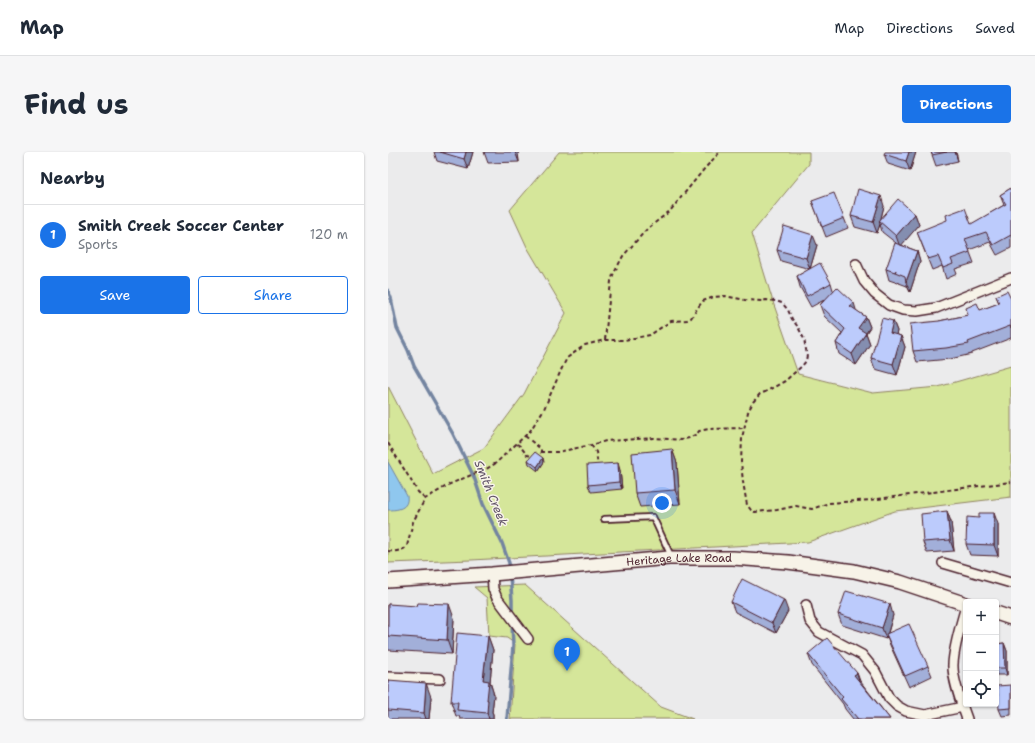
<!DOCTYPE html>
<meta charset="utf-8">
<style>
:root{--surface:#fff;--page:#f6f6f7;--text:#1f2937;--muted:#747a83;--line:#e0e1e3;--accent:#1a73e8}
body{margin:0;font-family:"Shantell Sans",sans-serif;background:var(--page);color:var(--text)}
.controls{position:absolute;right:12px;bottom:12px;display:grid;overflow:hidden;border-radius:4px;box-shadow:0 1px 3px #0004}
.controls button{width:36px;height:36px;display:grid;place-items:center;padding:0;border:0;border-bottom:1px solid var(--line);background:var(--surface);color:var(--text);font:20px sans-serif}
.you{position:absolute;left:274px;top:351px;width:14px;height:14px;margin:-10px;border:3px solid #fff;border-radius:50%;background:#1a73e8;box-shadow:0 0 0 6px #1a73e833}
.badge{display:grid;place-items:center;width:26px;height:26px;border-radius:50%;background:var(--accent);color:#fff;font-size:13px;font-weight:700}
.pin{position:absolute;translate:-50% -33px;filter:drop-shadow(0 1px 2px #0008)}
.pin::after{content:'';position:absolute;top:21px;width:14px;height:12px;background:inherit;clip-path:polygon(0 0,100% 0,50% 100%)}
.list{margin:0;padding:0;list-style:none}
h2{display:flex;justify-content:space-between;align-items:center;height:52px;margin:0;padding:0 16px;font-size:17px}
h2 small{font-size:13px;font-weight:400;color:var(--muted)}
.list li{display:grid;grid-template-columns:26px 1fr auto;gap:12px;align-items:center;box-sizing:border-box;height:60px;padding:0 16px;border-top:1px solid var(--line)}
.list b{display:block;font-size:15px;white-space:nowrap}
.list p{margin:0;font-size:13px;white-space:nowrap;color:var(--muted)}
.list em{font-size:13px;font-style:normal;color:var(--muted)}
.actions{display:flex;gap:8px;padding:12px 16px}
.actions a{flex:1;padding:9px 0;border:1px solid var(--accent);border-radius:4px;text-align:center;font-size:14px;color:var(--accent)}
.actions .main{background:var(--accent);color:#fff}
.icon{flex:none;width:22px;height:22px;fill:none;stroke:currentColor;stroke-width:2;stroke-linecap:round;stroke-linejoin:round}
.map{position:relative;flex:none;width:623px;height:567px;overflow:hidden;border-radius:4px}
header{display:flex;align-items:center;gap:24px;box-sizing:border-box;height:56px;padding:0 20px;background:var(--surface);border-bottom:1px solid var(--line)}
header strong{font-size:19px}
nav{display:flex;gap:22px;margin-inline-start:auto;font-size:14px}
.intro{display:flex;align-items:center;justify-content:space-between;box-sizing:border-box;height:96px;padding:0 24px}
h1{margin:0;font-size:28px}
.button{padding:10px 18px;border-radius:4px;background:var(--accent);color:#fff;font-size:14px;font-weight:700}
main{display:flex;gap:24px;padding:0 24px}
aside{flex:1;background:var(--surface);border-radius:4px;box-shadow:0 1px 3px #0004}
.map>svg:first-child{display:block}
.green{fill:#d5e69a;stroke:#908262}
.water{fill:#8fc7ee;stroke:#7384a0}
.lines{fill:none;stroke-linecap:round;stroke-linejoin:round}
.stream{stroke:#7384a0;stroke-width:3.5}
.service-casing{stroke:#4a1f2b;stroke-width:8}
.minor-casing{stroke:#4a1f2b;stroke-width:12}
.secondary-casing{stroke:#4a1f2b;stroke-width:16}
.path{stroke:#4a1f2b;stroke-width:2;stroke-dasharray:4 3;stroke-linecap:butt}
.service{stroke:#f7f3e8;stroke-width:4.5}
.minor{stroke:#f7f3e8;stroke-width:9}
.secondary{stroke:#f7f3e8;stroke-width:13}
.wall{fill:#a2afd9;stroke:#4a1f2b}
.shaded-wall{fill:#848eb0;stroke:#4a1f2b}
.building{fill:#bccbfc;stroke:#4a1f2b}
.labels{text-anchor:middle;stroke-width:3;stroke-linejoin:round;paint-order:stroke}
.street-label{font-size:11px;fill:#4a1f2b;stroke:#f7f3e8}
.water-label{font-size:12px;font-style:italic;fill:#5f5166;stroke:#f7f3e8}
</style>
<header>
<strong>Map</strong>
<nav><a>Map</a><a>Directions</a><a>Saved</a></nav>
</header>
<div class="intro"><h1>Find us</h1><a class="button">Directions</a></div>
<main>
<aside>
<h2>Nearby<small></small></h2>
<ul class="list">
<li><span class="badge">1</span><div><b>Smith Creek Soccer Center</b><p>Sports</p></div><em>120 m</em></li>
</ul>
<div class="actions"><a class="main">Save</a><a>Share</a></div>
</aside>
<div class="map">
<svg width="623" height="567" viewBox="0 0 623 567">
<rect width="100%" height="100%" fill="#ebebec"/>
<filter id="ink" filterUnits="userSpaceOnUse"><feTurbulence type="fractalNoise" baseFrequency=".025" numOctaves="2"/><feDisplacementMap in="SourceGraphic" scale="8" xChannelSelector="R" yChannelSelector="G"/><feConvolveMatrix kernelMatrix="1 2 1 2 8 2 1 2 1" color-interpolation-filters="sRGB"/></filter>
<g filter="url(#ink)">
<g class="green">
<path d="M 171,0 L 421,0 L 421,12 L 364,81 L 386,153 L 410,222 L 485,241 L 550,235 L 623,214 L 623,345 L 507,359 L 420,390 L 83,408 L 0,411 L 0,234 L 45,322 L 96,296 L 136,242 L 178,161 L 139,95 L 122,58 Z"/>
<path d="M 137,433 L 273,555 L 305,567 L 122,567 L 127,492 L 119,486 L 101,484 L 99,446 L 86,435 Z"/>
</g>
<path class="water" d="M 0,310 L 19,344 C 21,357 9,358 0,358 Z"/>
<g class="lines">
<g class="stream">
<path d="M 0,138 L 3,146 L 9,176 L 20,198 L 26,214 L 65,282 L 86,325 L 95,352 L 114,391 L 121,411 L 124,448 L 124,462"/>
<path d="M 119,567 L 125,494 L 124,470"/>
</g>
<g class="service-casing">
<path id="service" d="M 216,367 L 265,365 L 283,404"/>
</g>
<g class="minor-casing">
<g id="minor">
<path d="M 468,112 L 476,129 L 487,142 L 501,153 L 515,158 L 529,159 L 548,156 L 623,126"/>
<path d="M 555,411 L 623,431"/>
<path d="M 104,422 L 105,437 L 109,446 L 140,487"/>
<path d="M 418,453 L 422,469 L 431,480 L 474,503 L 487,519 L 501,546 L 509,554 L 518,559 L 537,563 L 575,555"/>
<path d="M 578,454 C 573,473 566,493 565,512 C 564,527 574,553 579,567"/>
<path d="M 0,525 L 52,527"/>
</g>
</g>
<g class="secondary-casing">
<g id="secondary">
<path id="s1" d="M 0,429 L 104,422 L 281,406 L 345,406 L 400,410 L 466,419 L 512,430 L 578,452"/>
<path d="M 608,461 L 623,466"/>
</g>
</g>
<g class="path">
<path d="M 217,188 L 223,129 L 225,123 L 235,104 L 259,77 L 282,59 L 317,16 L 332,0"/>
<path d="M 137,284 L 153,297 L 153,300 L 149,303"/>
<path d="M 0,291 L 30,340 L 37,347"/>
<path d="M 129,292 L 132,294 L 139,303 L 145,304"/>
<path d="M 203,293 L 208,300 L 210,314"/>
<path d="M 152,300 L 170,300 L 203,293 L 218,289 L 266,286 L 293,288 L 301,286 L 309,282 L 311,279 L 321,277 L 356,276"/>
<path d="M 0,399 C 6,400 15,399 19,394 L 25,370 L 37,347 L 62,332 L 100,316 L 108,311 L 142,279 L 156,257 L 174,216 L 179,206 L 197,193 L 217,188 L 237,188 L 262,183 L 283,169 L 299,168 L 303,166 L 311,154 L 315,149 L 326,145 L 337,144 L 357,148 L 374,149 L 378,148 L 388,149 L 394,151 L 400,158 L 404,167 L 410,175 L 416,187 L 419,203 L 418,209 L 414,214 L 397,229 L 377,240 L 372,242 L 365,250 L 360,260 L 354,286 L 353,310 L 355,330 L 359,353 L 363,358 L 367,360 L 389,358 L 408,354 L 424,357 L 441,351 L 482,348 L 623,330"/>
</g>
<use href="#service" class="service"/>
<use href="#minor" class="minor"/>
<use href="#secondary" class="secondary"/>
</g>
<g class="wall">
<path d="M 46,0 L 85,0 L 80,17 L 49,9 Z"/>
<path d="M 96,0 L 130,0 L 131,10 L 100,11 Z"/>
<path d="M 528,0 L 522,19 L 500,12 L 496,2 Z"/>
<path d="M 543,0 L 568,0 L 570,9 L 548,14 Z"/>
<path d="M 623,36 L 623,96 L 609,103 L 602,90 L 581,98 L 586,111 L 567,117 L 569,122 L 558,127 L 554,114 L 544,118 L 529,80 L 584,72 L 616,53 L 612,43 Z"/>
<path d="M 424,49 L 456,66 L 460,76 L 438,85 Z"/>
<path d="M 496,54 L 493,66 L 527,62 L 531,73 L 513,93 L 529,99 L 532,109 L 522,140 L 519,134 L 511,131 L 511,130 L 510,131 L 501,128 L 498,117 L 508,91 L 494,80 L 492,72 L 489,81 L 467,75 L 463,64 Z"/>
<path d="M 429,93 L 422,117 L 443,131 L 445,138 L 469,159 L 478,165 L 482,175 L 478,181 L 482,192 L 468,213 L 451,202 L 448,191 L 454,181 L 436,164 L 432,153 L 436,148 L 423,155 L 412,135 L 409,124 L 422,117 L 393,109 L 389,98 Z"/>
<path d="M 608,144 L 623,147 L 623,186 L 584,201 L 584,202 L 562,207 L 529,210 L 525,199 L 551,169 L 580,163 L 611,151 Z"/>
<path d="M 505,169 L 509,179 L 508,183 L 513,184 L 517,195 L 509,223 L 487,217 L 483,206 Z"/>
<path d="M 284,297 L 289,311 L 292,352 L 252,355 L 247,341 Z"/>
<path d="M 140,308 L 156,310 L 150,319 L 141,312 Z"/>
<path d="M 232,318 L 234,337 L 203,340 L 200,333 Z"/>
<path d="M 559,359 L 563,370 L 566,399 L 539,401 L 535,390 Z"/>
<path d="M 610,372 L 610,404 L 582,403 L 578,392 Z"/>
<path d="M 343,450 L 400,459 L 388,481 L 347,460 Z"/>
<path d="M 0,452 L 66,466 L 64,502 L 0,498 Z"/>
<path d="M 450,462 L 505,463 L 500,481 L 540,514 L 544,524 L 521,535 L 502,493 L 499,484 L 498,487 L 454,473 Z"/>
<path d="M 100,484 L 105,498 L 102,530 L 106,543 L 104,560 L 105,562 L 105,567 L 72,567 L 71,564 L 68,564 L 63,550 Z"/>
<path d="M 616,491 L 619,499 L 619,523 L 608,523 L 608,492 Z"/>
<path d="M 420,502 L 469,521 L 472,529 L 502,567 L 465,567 L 457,557 L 455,552 L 424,513 Z"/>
<path d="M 0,528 L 43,545 L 41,567 L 0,567 Z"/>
<path d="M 623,533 L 623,563 L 614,564 L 611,557 Z"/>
</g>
<g class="shaded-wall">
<path d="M 78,0 L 85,0 L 80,17 L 76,7 Z"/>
<path d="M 127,0 L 130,0 L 131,10 Z"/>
<path d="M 521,0 L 528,0 L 522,19 L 518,9 Z"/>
<path d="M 567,0 L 568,0 L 570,9 Z"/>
<path d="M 493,44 L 496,54 L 492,70 L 491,69 L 492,72 L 489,81 L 485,70 Z"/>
<path d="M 527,62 L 531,73 L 512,95 L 508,84 Z"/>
<path d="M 425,83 L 429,93 L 422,117 L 418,106 Z"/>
<path d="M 529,99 L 532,109 L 522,140 L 518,130 Z"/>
<path d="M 466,151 L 469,161 L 462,154 Z"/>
<path d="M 478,165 L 482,175 L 474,187 L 470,176 Z"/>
<path d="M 505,169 L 509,179 L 506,192 L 502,181 Z"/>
<path d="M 478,181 L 482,192 L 468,213 L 464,202 Z"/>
<path d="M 513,184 L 517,195 L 509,223 L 505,212 Z"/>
<path d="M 284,297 L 289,311 L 292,352 L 287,338 Z"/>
<path d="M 155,306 L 156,310 L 150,319 L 149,315 Z"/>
<path d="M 230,311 L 232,318 L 234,337 L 231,330 Z"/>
<path d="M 559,359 L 563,370 L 566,399 L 562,388 Z"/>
<path d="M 606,361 L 610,372 L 610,404 L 606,393 Z"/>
<path d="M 396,448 L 400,459 L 388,481 L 384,471 Z"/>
<path d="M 61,452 L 66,466 L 64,502 L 59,488 Z"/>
<path d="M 502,452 L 505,463 L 498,487 L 494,476 Z"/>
<path d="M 100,484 L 105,498 L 102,530 L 106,543 L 104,560 L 105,562 L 105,567 L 101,567 L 99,561 L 99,548 L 95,528 Z"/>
<path d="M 616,491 L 619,499 L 619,523 L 617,516 Z"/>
<path d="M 469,521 L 472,532 L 466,523 Z"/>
<path d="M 38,531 L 43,545 L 41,567 L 38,567 L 36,561 Z"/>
</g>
<g class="building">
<path d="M 52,0 L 78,0 L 76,7 Z"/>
<path d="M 497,0 L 521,0 L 518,9 L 496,2 Z"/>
<path d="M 543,0 L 559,0 L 544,3 Z"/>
<path d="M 623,36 L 623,83 L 605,93 L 598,80 L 577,87 L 582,100 L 563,107 L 565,112 L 555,116 L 550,104 L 540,107 L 529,80 L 559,68 L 558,63 L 577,56 L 583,72 L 618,52 L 612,43 Z"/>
<path d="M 470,37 L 493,44 L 485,70 L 463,64 Z"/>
<path d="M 446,41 L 456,66 L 434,75 L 424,49 Z"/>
<path d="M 510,47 L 527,62 L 508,84 L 491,69 Z"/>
<path d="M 396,74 L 425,83 L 418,106 L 389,98 Z"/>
<path d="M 507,91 L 529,99 L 518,130 L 517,124 L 507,120 L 508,118 L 507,120 L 498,117 Z"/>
<path d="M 432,111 L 443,131 L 419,144 L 409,124 Z"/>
<path d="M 449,135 L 466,151 L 462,154 L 478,165 L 470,176 L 478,181 L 464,202 L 448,191 L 457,177 L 432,153 Z"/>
<path d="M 619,139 L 623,147 L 623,176 L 622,174 L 580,190 L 581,192 L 558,196 L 525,199 L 522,172 L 551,169 L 580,163 L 578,156 L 589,151 L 592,158 L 611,151 L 608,144 Z"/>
<path d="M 494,166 L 505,169 L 502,181 L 513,184 L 505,212 L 483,206 Z"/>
<path d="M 284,297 L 287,338 L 247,341 L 244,301 Z"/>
<path d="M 147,300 L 155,306 L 149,315 L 140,308 Z"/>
<path d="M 230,311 L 231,330 L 200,333 L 199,313 Z"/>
<path d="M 559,359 L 562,388 L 535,390 L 533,362 Z"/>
<path d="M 591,361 L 606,361 L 606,393 L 578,392 L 579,365 L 591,366 Z"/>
<path d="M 354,427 L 396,448 L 384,471 L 343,450 Z"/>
<path d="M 458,439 L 502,452 L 494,476 L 450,462 Z"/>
<path d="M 30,451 L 61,452 L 59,488 L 0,484 L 0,452 L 29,454 Z"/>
<path d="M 521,472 L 540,514 L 517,524 L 498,482 Z"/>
<path d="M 69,481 L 100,484 L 95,528 L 101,529 L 99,548 L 100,548 L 99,561 L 69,558 L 70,550 L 63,550 Z"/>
<path d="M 439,486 L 469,521 L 466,523 L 502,567 L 470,567 L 453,547 L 455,545 L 420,502 Z"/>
<path d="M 616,491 L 617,516 L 608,516 L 608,492 Z"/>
<path d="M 0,528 L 38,531 L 36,561 L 0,558 Z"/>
<path d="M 623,533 L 623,556 L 611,557 L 609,534 Z"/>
</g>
</g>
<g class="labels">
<g class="street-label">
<text dy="4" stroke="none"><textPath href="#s1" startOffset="292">Heritage Lake Road</textPath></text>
</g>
<g class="water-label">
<text transform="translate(103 341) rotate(68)" y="4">Smith Creek</text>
</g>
</g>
</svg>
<div class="controls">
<button>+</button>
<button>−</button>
<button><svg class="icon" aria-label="locate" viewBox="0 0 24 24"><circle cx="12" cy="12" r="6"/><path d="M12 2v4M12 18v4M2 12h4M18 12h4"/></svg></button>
</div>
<div class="you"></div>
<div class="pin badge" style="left:179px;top:519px">1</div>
</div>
</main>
